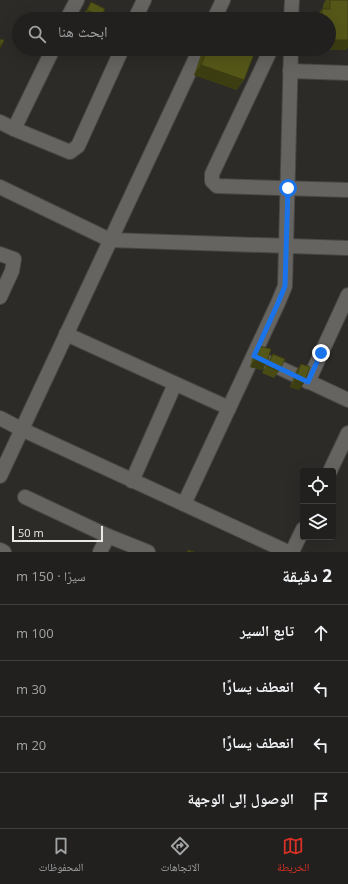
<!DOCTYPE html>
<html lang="ar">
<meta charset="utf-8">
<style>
:root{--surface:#21201e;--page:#292827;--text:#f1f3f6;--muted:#a2a3a4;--line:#3e3e3c;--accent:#d93025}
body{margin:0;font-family:"Open Sans","Noto Naskh Arabic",sans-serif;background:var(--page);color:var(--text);direction:rtl}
.controls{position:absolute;right:12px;bottom:12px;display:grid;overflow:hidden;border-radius:4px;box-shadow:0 4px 16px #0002}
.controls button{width:36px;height:36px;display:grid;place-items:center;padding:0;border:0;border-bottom:1px solid var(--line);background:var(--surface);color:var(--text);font:20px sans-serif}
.scale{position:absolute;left:12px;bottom:10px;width:91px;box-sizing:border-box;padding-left:4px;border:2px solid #ebeae8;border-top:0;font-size:11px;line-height:14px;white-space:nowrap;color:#ebeae8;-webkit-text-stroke:3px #2c2b28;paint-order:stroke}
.stop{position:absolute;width:12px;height:12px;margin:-9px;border:3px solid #1a73e8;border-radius:50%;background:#fff}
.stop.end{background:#1a73e8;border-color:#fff;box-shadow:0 1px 4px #0008}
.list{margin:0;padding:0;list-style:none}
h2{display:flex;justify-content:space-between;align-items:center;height:52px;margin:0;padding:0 16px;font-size:17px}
h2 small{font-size:13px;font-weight:400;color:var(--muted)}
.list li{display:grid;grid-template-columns:26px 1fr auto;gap:12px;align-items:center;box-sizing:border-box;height:56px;padding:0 16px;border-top:1px solid var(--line)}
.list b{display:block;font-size:15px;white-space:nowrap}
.list em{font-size:13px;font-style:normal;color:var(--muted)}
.icon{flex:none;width:22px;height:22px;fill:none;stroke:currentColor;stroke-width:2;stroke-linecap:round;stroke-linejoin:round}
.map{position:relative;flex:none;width:348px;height:552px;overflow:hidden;direction:ltr}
.search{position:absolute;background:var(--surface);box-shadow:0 4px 16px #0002;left:12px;right:12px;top:12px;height:44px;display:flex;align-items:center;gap:10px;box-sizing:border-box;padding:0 14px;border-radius:22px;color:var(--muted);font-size:15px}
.sheet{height:276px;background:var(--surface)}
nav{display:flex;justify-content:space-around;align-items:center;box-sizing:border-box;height:56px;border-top:1px solid var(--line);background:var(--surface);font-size:11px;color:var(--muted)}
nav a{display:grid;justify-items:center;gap:2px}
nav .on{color:var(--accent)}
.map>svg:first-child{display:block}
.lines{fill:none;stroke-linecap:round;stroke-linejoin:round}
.minor-casing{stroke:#484745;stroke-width:16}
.minor{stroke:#666461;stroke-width:14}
.wall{fill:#494b15}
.shaded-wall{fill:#3c3d11}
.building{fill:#555718;stroke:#3c3d11}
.route{stroke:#1a73e8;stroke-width:5}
</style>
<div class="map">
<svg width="348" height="552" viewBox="0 0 348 552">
<rect width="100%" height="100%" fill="#2c2b28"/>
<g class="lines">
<g class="minor-casing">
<g id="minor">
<path d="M 67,19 L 77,0"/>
<path d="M 135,19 L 144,0"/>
<path d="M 214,19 L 223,0"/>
<path d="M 291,19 L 292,0"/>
<path d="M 271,49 L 212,174 L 212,181 L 217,186 L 348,190"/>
<path d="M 290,71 L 348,73"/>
<path d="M 0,122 L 14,129 L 70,152 L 78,146 L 122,49"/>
<path d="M 14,129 L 53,49"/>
<path d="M 0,187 L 110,240 L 348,248"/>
<path d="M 0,254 L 14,259 L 12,271 L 0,297"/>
<path d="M 66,334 L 229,408"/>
<path d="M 263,360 L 348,400"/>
<path d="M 308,382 L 348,295"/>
<path d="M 0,418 L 21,429 L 288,552"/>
<path d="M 330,471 L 348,433"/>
<path d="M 0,476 L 200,49"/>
<path d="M 132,481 L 175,384"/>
<path d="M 25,497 L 108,536 L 148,552"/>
<path d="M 184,504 L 278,303 L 285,286 L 291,49"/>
<path d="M 0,550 L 4,552"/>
<path d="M 100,552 L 108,536"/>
<path d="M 292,552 L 303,529"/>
</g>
</g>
<use href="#minor" class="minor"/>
</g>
<g class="wall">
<path d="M 326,0 L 348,0 L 348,47 L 346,50 L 298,50 L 298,49 L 329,49 L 329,19 L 315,19 L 322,9 L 323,9 L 323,5 Z"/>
<path d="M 91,2 L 101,17 L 100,19 L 95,19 L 84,14 Z"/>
<path d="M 203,49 L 256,49 L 237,90 L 194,75 Z"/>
<path d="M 259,346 L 267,363 L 273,354 L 279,371 L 274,378 L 262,373 L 267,363 L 262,370 L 250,367 L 254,353 Z"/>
<path d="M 301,364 L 304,383 L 299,390 L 290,387 L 296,371 Z"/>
</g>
<g class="shaded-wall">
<path d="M 329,40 L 348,40 L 348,47 L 346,50 L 298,50 L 299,49 L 329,49 Z"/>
<path d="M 201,65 L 244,80 L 237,90 L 194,75 Z"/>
<path d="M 255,360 L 267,363 L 262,370 L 250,367 Z"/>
<path d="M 295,380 L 304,383 L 299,390 L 290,387 Z"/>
</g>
<g class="building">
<path d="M 330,0 L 348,0 L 348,40 L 329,40 L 329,19 L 322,19 L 322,9 L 330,9 Z"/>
<path d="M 91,2 L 105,9 L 101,17 L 87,10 Z"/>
<path d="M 0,39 L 4,40 L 0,48 Z"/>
<path d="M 207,49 L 256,49 L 244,80 L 201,65 Z"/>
<path d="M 259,346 L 271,349 L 267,363 L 255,360 Z"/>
<path d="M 273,354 L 285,359 L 279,371 L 267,366 Z"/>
<path d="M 301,364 L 310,367 L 304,383 L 295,380 Z"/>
<path d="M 188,550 L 194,552 L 187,552 Z"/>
</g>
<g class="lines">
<path class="route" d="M 288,188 L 285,286 L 278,303 L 254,356 L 308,382 L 321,353"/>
</g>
</svg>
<div class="controls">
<button><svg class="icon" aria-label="locate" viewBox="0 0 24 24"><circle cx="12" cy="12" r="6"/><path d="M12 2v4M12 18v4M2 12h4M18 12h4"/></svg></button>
<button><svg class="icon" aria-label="layers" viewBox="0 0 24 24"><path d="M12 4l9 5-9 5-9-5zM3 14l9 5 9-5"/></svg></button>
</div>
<div class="scale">50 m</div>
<div class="stop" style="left:288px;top:188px"></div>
<div class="stop end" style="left:321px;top:353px"></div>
<div class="search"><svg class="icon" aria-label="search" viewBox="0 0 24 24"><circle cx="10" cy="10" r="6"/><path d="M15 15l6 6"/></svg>ابحث هنا</div>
</div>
<section class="sheet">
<h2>2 دقيقة<small>سيرًا · 150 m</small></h2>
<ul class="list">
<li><svg class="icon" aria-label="ahead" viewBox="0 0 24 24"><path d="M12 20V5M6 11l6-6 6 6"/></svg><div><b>تابع السير</b></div><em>100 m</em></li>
<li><svg class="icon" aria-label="left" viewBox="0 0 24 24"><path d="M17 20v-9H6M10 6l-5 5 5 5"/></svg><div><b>انعطف يسارًا</b></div><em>30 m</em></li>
<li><svg class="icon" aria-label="left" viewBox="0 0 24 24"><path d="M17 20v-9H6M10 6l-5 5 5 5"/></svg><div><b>انعطف يسارًا</b></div><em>20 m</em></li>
<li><svg class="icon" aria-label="arrive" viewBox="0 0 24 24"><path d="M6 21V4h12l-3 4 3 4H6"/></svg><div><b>الوصول إلى الوجهة</b></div></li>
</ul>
</section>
<nav>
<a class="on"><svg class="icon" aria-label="map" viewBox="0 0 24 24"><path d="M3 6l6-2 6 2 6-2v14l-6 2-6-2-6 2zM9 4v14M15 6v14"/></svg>الخريطة</a>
<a><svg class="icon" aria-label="directions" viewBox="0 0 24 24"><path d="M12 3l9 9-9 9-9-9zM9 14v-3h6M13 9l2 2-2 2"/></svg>الاتجاهات</a>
<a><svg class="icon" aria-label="saved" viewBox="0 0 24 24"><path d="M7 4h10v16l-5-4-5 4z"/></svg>المحفوظات</a>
</nav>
